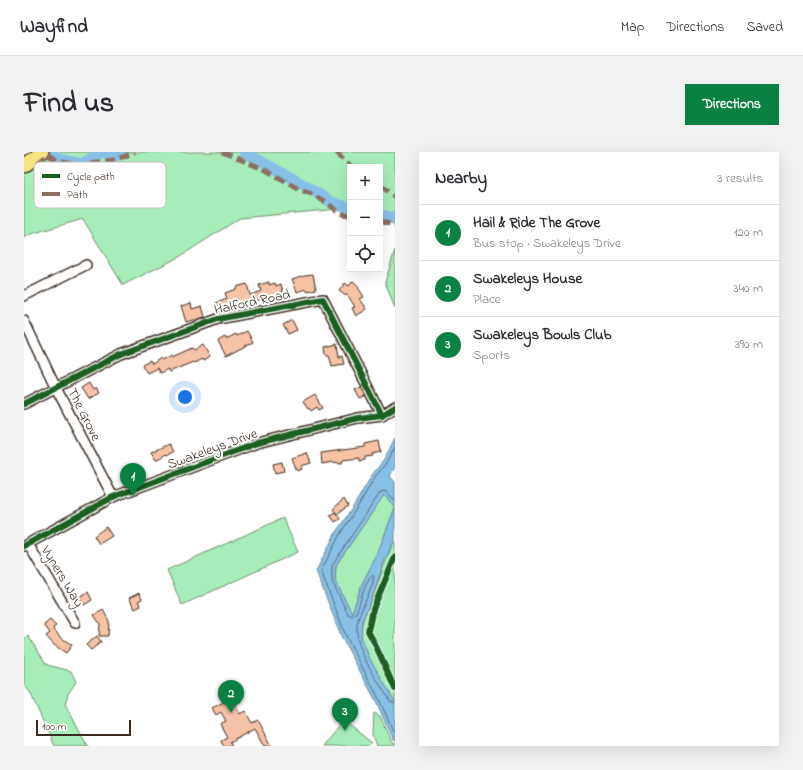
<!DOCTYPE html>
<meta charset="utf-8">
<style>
:root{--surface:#fff;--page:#f2f2f3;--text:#2b2b33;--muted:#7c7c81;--line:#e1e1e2;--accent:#0b8043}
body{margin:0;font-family:"Indie Flower",sans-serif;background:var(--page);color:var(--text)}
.controls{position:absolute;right:12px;top:12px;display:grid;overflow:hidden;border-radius:0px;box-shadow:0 4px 16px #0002}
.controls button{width:36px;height:36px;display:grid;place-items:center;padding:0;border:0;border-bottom:1px solid var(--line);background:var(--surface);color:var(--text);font:20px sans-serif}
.scale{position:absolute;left:12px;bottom:10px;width:95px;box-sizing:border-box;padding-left:4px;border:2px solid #3b2a1e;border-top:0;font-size:11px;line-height:14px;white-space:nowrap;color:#3b2a1e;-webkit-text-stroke:3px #fff;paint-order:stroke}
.you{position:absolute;left:161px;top:245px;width:14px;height:14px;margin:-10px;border:3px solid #fff;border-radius:50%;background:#1a73e8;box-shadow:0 0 0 6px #1a73e833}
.badge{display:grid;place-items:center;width:26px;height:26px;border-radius:50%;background:var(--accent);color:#fff;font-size:13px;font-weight:700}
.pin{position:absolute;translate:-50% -33px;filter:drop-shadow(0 1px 2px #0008)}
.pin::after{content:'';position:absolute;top:21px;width:14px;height:12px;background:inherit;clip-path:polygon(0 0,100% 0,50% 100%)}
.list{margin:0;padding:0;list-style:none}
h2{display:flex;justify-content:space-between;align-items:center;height:52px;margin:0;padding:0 16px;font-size:17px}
h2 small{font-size:13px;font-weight:400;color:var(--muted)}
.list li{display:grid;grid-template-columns:26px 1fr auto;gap:12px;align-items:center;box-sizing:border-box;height:56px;padding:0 16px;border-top:1px solid var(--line)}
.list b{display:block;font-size:15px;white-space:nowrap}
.list p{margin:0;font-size:13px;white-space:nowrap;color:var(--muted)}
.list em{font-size:13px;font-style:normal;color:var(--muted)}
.icon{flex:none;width:22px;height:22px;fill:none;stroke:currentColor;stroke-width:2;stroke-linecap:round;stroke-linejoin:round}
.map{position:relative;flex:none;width:371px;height:594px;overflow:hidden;border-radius:0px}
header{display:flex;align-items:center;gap:24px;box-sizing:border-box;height:56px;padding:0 20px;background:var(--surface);border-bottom:1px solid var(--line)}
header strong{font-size:19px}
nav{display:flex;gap:22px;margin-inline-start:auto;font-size:14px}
.intro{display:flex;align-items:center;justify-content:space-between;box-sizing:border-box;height:96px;padding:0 24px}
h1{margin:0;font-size:28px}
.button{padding:10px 18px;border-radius:0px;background:var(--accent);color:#fff;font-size:14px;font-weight:700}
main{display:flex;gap:24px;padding:0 24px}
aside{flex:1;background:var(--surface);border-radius:0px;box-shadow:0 4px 16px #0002}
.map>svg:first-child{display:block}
.green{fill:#a6edba;stroke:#708c6c}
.water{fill:#87c0e6;stroke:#698496}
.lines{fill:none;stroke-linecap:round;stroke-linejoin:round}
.shore{stroke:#59666e;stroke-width:1}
.river{stroke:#87c0e6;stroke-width:11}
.building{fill:#f6c3a7;stroke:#3b2a1e}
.minor-casing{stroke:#3b2a1e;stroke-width:12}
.highway-casing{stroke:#3b2a1e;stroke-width:16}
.minor{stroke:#fff;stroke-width:9}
.highway{stroke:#f5e382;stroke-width:13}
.quiet{stroke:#8d6e63;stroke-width:5;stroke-dasharray:10 5;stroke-linecap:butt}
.cycleway-casing{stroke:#fff;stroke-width:8}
.cycleway{stroke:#1b5e20;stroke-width:6}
.labels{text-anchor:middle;stroke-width:4;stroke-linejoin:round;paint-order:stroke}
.street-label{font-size:14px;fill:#3b2a1e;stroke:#fff}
.key{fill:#fff;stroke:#c4bfbc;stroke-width:1}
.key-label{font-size:11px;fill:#3b2a1e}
</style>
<header>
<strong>Wayfind</strong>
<nav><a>Map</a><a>Directions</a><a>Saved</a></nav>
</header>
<div class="intro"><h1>Find us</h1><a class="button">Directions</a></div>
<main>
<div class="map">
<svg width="371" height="594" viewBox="0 0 371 594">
<rect width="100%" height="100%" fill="#fff"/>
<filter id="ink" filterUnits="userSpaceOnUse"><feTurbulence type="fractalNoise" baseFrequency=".025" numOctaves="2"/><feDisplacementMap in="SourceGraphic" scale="8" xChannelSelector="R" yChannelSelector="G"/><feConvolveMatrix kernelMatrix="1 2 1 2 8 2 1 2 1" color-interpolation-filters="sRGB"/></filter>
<g filter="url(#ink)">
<g class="green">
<path d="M 26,0 L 371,0 L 371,74 L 356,63 L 356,15 L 326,15 L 326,56 L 216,66 L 155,105 L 99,133 L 59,67 L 7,82 L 0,86 L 0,20 Z"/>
<path d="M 371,98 L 371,157 L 361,130 Z"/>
<path d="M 360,342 L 371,356 L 353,403 L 338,432 L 328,462 L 311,428 L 312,413 Z"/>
<path d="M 259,366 L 274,400 L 158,453 L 143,418 Z"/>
<path d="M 371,387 L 371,550 C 360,532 341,505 337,485 C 335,470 344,457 349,444 C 356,425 362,406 371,387 Z"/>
<path d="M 4,484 L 23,513 L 47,519 L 52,530 L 44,542 L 41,552 L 64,594 L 30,594 L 6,540 L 0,533 L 0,487 Z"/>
<path d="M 350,561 L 356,564 L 368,591 L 371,592 L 371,594 L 353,594 L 349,583 Z"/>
<path d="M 319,568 L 348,591 L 345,594 L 298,594 Z"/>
</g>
<path class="water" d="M 371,286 L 371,315 L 366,324 L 371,330 L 371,355 L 360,343 L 312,413 L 311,428 L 328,461 L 338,432 L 353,403 L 371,356 L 371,387 L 360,410 L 349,444 L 338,469 L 337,484 L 345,505 L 371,550 L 371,589 L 369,588 L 352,549 L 318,486 L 292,419 L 312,380 L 331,352 L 348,323 L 360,308 Z"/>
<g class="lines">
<g class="shore">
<path d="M 371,295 L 363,310 L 351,325 L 334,354 L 316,382 L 297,419 L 322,484 L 355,547 L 371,583"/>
<path d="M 371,349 L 363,340 L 359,339 L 356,341 L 308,413 L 308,429 L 324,462 L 328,464 L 332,461 C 337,450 339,432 349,423 L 350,424 C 348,440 338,453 334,468 C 327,494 353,527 366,549 L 371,551"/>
</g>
<g class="river">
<path d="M 28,0 L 34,7 L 58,12 L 78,0"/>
<path d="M 79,0 L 93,4 L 98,0"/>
<path d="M 220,0 L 275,30 L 307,50 L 326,56"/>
<path d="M 356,63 L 371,66"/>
</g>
</g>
<g class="building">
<path d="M 289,122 L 292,137 L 283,139 L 283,137 L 273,140 L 268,127 L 281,123 Z"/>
<path d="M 329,129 L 332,132 L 340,145 L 336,147 L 343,157 L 332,164 L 328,156 L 331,155 L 323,142 L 322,144 L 315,139 L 321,131 L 325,134 Z"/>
<path d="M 245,130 L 245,133 L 251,131 L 252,134 L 257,132 L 260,144 L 241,148 L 241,146 L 217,153 L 217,152 L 196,160 L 192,151 L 203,147 L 201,141 L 212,137 L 212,135 L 223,132 L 226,143 L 237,139 L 235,133 Z"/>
<path d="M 167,151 L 168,157 L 178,154 L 181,165 L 162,170 L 157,154 Z"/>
<path d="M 268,168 L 273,178 L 264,182 L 259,173 Z"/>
<path d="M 223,179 L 229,190 L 202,204 L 194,189 L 201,185 L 202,187 L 212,182 L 213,184 Z"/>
<path d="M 313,192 L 315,205 L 318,204 L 320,212 L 308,214 L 305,203 L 302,203 L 301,195 Z"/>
<path d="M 179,193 L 186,205 L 179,209 L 178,207 L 170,211 L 169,210 L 145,220 L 144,217 L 136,221 L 133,216 L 123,221 L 118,213 L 126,209 L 128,212 L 137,206 L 138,208 L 148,203 L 148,205 L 168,196 L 170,198 Z"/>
<path d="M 65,231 L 69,238 L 72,236 L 75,241 L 64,247 L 57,236 Z"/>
<path d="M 337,235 L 342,244 L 336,247 L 331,238 Z"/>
<path d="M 291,243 L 299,256 L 295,258 L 293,255 L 287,259 L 285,256 L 284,257 L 279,250 Z"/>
<path d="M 355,289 L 357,300 L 348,302 L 349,304 L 341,305 L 341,308 L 335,309 L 335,306 L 319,308 L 318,311 L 309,310 L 298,312 L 297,301 L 341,295 L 341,292 Z"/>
<path d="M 145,292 L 149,300 L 143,303 L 142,302 L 132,308 L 127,300 Z"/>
<path d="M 283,301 L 287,311 L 277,314 L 278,317 L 273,319 L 268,306 Z"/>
<path d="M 258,310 L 260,319 L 251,321 L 249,312 Z"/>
<path d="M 320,347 L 324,354 L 313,362 L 309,357 Z"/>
<path d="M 311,360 L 316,367 L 311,370 L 306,363 Z"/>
<path d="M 82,375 L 88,384 L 75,392 L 70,384 Z"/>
<path d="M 64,440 L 68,448 L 60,453 L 55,445 Z"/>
<path d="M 115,441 L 118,447 L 114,449 L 117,454 L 111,457 L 105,446 Z"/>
<path d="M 79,458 L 85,469 L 84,484 L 75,484 L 76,472 L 70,463 Z"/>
<path d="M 26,468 L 32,474 L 29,476 L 36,485 L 48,493 L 42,501 L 30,493 L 22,484 L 26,481 L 20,473 Z"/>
<path d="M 73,484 L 77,490 L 67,498 L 62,493 Z"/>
<path d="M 213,543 L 217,549 L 211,552 L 216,562 L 221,559 L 228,571 L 234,568 L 248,594 L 241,594 L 231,576 L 206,590 L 208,594 L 200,594 L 197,588 L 203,585 L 196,572 L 202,569 L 197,560 L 192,563 L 188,556 Z"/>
</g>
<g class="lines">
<g class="minor-casing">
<g id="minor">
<path d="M 0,144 L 62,113"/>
<path d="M 0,169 L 32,236 L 89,345"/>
<path d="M 0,252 L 97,202 L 194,167 L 299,147 L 358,263"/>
<path d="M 4,392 L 51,471"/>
<path d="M 0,394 L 89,345 L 233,291 L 334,266 L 358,263 L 371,255"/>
</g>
</g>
<g class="highway-casing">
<path id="highway" d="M 0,14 L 18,0"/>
</g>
<use href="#minor" class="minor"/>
<use href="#highway" class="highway"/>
<g class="quiet">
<path d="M 198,0 L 242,18 L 276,38 L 285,41 L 300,49 L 318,62 L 326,63"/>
<path d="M 312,0 L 328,15"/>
<path d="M 24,3 L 34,9 L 60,14 L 73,10 L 91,8 L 111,0"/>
<path d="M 14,11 L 26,1"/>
<path d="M 356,33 L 371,45"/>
<path d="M 356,69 L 371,74"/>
</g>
<g class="cycleway-casing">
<g id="cycleway">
<path d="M 0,252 L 97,202 L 194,167 L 299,147 L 358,263"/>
<path d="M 0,394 L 89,345 L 233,291 L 334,266 L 358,263 L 371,255"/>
<path d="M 371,405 L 349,457 L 344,479 C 355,498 362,518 371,537"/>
</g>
</g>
<use href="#cycleway" class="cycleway"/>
</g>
</g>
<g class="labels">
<g class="street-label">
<text transform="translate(228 149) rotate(-12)" y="5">Halford Road</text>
<text transform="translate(61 262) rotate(63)" y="5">The Grove</text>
<text transform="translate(188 296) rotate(-20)" y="5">Swakeleys Drive</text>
<text transform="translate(39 424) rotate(59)" y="5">Vyners Way</text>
</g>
</g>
<rect x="10" y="10" width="132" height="46" rx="6" class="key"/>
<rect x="18" y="22" width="18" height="4" fill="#1b5e20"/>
<rect x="18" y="40" width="18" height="4" fill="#8d6e63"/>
<g class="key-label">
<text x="43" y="28">Cycle path</text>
<text x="43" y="46">Path</text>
</g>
</svg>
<div class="controls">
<button>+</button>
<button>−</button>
<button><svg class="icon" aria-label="locate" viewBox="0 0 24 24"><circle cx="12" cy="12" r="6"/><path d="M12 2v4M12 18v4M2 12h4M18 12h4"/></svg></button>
</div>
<div class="scale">100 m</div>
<div class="you"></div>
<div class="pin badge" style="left:109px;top:344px">1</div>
<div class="pin badge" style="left:207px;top:561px">2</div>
<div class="pin badge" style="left:321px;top:579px">3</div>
</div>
<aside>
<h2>Nearby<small>3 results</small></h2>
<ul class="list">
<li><span class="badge">1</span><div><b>Hail &amp; Ride The Grove</b><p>Bus stop · Swakeleys Drive</p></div><em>120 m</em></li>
<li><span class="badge">2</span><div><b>Swakeleys House</b><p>Place</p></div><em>340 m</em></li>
<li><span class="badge">3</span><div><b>Swakeleys Bowls Club</b><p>Sports</p></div><em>390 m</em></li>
</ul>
</aside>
</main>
